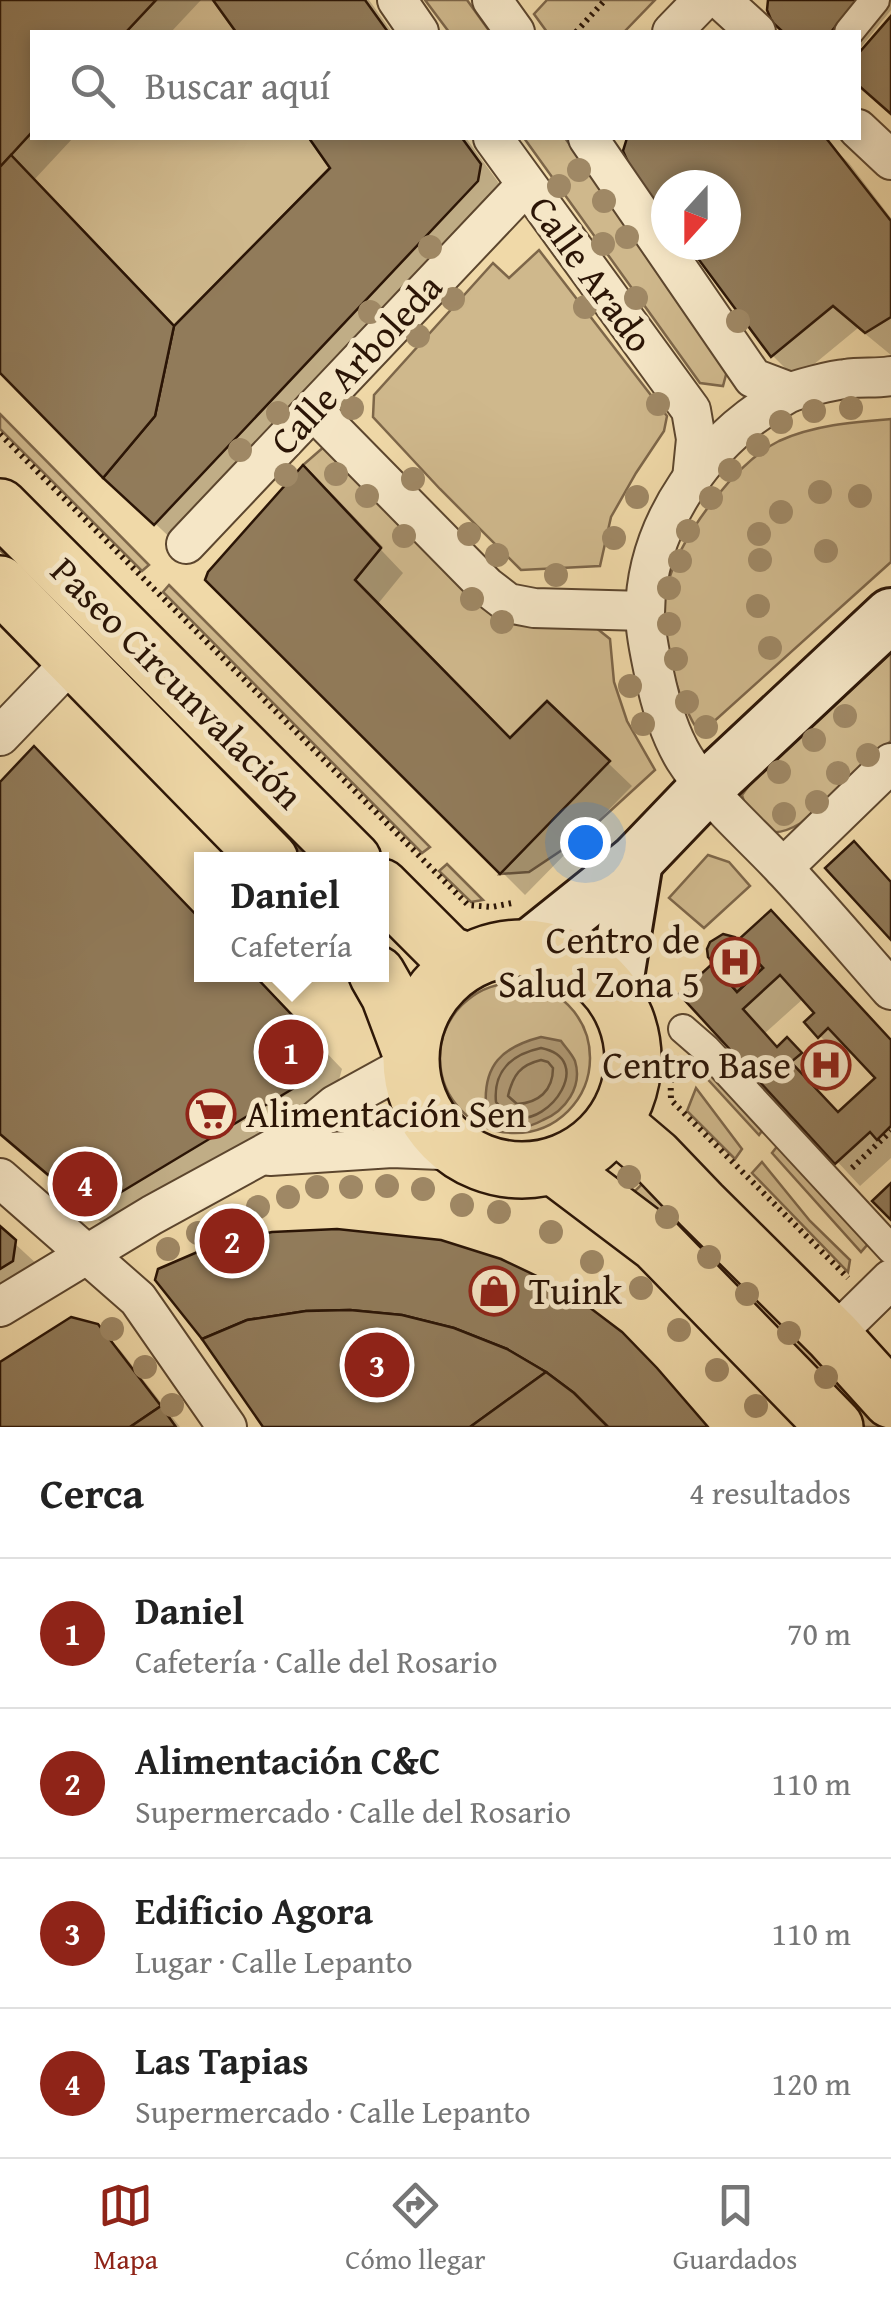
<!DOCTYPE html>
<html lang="es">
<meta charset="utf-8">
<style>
:root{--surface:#fff;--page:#f6f6f6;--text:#222;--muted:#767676;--line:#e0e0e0;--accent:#8f2418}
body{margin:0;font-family:"Gentium Book Plus",serif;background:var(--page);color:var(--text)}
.compass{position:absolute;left:651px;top:170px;width:90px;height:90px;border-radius:50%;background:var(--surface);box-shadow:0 5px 15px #0003;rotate:201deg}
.you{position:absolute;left:585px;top:842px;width:35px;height:35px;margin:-25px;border:8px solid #fff;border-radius:50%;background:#1a73e8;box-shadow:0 0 0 15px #1a73e833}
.badge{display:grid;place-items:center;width:65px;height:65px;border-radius:50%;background:var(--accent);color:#fff;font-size:32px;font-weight:700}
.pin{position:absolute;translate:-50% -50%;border:5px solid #fff;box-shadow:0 2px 10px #0006}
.popup{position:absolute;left:194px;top:852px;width:195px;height:130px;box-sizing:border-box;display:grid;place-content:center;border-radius:0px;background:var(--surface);filter:drop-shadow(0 2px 8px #0005);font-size:32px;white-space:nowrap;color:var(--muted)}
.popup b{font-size:38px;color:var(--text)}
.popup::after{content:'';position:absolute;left:50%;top:100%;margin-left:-20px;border:20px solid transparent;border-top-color:var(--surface)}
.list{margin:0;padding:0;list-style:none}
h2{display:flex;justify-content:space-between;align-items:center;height:130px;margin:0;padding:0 40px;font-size:42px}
h2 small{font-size:32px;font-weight:400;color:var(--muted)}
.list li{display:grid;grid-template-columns:65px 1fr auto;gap:30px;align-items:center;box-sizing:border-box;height:150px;padding:0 40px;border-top:2px solid var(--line)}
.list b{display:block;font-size:38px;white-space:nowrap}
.list p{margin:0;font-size:32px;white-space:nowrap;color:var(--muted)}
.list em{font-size:32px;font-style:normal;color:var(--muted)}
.icon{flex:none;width:55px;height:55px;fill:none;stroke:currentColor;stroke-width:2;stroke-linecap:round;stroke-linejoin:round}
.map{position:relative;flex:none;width:891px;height:1427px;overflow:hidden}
.search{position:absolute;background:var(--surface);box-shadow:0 5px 15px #0003;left:30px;right:30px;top:30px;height:110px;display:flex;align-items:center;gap:25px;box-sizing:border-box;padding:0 35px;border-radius:0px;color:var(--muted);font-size:38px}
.sheet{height:730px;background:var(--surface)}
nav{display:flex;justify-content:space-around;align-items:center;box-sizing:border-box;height:140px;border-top:2px solid var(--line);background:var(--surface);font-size:28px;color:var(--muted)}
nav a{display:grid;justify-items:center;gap:5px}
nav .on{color:var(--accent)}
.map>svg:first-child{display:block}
.green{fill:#cfb88c;stroke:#7d6649;stroke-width:2.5}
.water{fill:#ad9671;stroke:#796246;stroke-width:2.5}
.shadow{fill:#0003;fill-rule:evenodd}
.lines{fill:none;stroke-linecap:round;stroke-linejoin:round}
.shore{stroke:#6c563c;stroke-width:2.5}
.building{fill:#917b5a;stroke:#2b1506;stroke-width:2.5;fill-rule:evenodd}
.pedestrian-casing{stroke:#5c462e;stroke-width:32}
.minor-casing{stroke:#5c462e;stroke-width:42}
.secondary-casing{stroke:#2b1506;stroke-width:58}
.primary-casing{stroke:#2b1506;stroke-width:60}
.path{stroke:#2b1506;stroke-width:6;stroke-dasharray:2.5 5;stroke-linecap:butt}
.pedestrian{stroke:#f5e6c6;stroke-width:28}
.minor{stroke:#f5e6c6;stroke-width:38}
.secondary{stroke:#f5e6c6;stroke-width:52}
.primary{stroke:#f0d9a8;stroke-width:55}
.tree{fill:#9f8865}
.labels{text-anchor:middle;stroke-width:10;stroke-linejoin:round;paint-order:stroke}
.street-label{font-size:38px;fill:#2b1506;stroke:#f5e6c6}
.poi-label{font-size:38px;fill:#2b1506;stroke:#f5e6c6;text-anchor:end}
</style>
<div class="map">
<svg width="891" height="1427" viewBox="0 0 891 1427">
<rect width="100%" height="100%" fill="#f0d9a8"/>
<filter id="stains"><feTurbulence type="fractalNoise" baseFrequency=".002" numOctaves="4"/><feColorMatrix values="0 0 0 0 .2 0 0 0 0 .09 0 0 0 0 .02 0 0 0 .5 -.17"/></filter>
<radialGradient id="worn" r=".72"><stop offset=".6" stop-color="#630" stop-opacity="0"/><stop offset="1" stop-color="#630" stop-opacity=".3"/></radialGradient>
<g class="green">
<path d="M 156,0 L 213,0 L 236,32 L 126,32 Z"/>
<path d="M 425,0 L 467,0 L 490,32 L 449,32 Z"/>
<path d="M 547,0 L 655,0 L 624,32 L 547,32 L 534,14 Z"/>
<path d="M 32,132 L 32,138 L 309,138 L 330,168 L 174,326 L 11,155 Z"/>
<path d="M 524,138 L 565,138 L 728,367 L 723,386 L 700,383 Z"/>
<path d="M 539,250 L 667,416 L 664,431 L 636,473 L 611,517 L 600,566 L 521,570 L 440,489 L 373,417 L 374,395 L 493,263 L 509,278 Z"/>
<path d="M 0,414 L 149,565 L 142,571 L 0,429 Z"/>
<path d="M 891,419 L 891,562 L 700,734 C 678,700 667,661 665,620 C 665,610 664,599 666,589 C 675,555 695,523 717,496 C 733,476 755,453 779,441 C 814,425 854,422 891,419 Z"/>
<path d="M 326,445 L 490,611 L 595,627 L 610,639 L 614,682 L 627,721 L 655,770 L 583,836 L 529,872 L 500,874 L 609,760 L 547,701 L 510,738 L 355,580 L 381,547 L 303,465 Z"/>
<path d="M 0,538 L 321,859 L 308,859 L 0,550 Z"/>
<path d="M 169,585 L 430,847 L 422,853 L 163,592 Z"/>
<path d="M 891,653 L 891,741 L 801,823 C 768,843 752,829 742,795 L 753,780 Z"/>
<path d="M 708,855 L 729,862 L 750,886 L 704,928 L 669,898 Z"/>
<path d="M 447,864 L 483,900 L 471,902 L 439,871 Z"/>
<circle cx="515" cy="1058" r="75"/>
<path d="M 705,1061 L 764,1128 L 759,1135 L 701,1072 Z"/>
<path d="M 696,1088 L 742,1149 L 735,1159 L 687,1111 Z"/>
<path d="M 779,1144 L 868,1244 L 861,1252 L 772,1153 Z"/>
<path d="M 762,1162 L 810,1221 L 850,1260 L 848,1272 L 752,1173 Z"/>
<path d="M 644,1182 L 885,1427 L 865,1427 L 633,1193 Z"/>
</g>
<path class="water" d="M 541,1037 L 561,1041 C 566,1048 572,1054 575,1061 C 583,1087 565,1111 543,1120 C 534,1125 522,1129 512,1127 C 502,1124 493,1114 486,1107 C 483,1065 502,1047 541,1037 Z"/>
<g class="shadow">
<path d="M 0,0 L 201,0 L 171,32 L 32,32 L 32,138 L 73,138 L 33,181 L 174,329 L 333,168 L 312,138 L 466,138 L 504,190 L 180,547 L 106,477 L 0,371 Z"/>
<path d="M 216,0 L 369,0 L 392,32 L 239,32 Z"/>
<path d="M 771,0 L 891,0 L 891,10 L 858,51 L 858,32 L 786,32 L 774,21 Z"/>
<path d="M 629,138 L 823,138 L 849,163 L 891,218 L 891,355 L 858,328 L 796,379 L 773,356 L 691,245 L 726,245 L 726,185 L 666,185 L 666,212 L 626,150 Z"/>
<path d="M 326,492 L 403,573 L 377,605 L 510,741 L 608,763 L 632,786 L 525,895 L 208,579 Z"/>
<path d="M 0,785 L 201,922 L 201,974 L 251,974 L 342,1069 L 329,1116 L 114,1233 L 0,1136 Z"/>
<path d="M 772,913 L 891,1041 L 891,1158 L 860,1186 L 682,994 ZM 804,998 L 818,1013 L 820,1036 L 843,1059 L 853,1051 L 878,1078 L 839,1115 L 813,1087 L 823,1078 L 811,1064 L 787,1041 L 778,1049 L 764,1034 Z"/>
<path d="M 0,1230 L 39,1266 L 0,1307 Z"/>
<path d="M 96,1326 L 121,1351 L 180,1427 L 0,1427 L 0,1365 Z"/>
</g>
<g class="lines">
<g class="shore">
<path d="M 541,1048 C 596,1059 550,1126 515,1117 C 507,1115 501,1108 496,1102 C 493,1070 513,1054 541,1048 Z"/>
<path d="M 541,1060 L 548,1062 L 553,1068 C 553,1091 538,1103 517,1104 L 508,1096 C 513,1075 520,1065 541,1060 Z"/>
</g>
</g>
<g class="building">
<path d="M 0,0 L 156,0 L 126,32 L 32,32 L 32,132 L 0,167 Z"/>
<path d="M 213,0 L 365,0 L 388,32 L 236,32 Z"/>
<path d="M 768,0 L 857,0 L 831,32 L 783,32 L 772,22 L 767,10 Z"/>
<path d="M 891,16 L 891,114 L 858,85 L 858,54 Z"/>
<path d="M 309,138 L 462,138 L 481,164 L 478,181 L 154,525 L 103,478 L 155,416 L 174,326 L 330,168 Z"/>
<path d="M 627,138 L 826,138 L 891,221 L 891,317 L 865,333 L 833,306 L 771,357 L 688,245 L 726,245 L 726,185 L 666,185 L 666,216 L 631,169 L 623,151 Z"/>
<path d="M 11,155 L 174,326 L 155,416 L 103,478 L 0,373 L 0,167 Z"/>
<path d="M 303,465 L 381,548 L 355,580 L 510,738 L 547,701 L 610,761 L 500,874 L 205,580 L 208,572 Z"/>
<path d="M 34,746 L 201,920 L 201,974 L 253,974 L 312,1036 L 299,1085 L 98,1206 L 80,1202 L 0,1134 L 0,782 Z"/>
<path d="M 854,841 L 891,882 L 891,940 L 825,868 Z"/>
<path d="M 771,910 L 891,1040 L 891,1126 L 877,1140 L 870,1132 L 835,1164 L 679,994 L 712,964 L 737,992 L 763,968 L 738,940 ZM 780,975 L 814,1013 L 804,1022 L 818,1038 L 828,1028 L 875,1078 L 838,1112 L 791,1062 L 802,1053 L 787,1037 L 777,1047 L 743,1009 Z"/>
<path d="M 723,934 L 735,937 L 763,968 L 737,992 L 708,957 L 707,949 L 710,942 Z"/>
<path d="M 891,1183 L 891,1220 L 872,1201 Z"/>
<path d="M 0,1226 L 16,1240 L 13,1261 L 0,1269 Z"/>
<path d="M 337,1229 L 441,1240 L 501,1259 L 543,1279 L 589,1307 L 622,1332 L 657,1368 L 708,1427 L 608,1427 L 574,1393 L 546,1372 L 507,1349 L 454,1328 L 402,1315 L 350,1310 L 306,1311 L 247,1320 L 202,1339 L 155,1280 L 158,1269 L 216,1244 L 272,1232 Z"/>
<path d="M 350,1310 L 402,1315 L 454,1328 L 507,1349 L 546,1372 L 470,1427 L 263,1427 L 202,1339 L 247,1320 L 306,1311 Z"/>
<path d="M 71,1317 L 98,1324 L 161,1406 L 130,1427 L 0,1427 L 0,1362 Z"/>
<path d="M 546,1372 L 574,1393 L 608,1427 L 470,1427 Z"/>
<path d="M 161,1406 L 176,1427 L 130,1427 Z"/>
</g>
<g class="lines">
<g class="pedestrian-casing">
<g id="pedestrian">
<path d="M 849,32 L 875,0"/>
<path d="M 683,1029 L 706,1049 L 891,1249"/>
</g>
</g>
<g class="minor-casing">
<g id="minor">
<path d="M 397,0 L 419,32"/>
<path d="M 492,0 L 515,32"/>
<path d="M 721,0 L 756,32"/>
<path d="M 672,32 L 703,0"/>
<path d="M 858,129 L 891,160"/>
<path d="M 493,138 L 691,410 L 696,439 L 692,479"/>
<path d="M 588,138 L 753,378 L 790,392"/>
<path d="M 891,376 C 876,379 861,376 846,379 C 833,380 797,389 787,394 C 709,436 646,522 645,613 C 645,633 650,653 654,673 C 660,702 669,733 684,758 C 710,799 747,830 780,865 C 818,905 854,948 891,990"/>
<path d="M 313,410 L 486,586 L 508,603 L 534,608 L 645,611"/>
<path d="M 186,544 L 526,185"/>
<path d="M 0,736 L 74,659"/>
<path d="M 783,868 L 891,763"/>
<path d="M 270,1156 L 392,1148 L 465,1151"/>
<path d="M 0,1178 L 138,1299 L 227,1427"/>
<path d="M 0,1307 L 152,1215 L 300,1134 L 335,1105 L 395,1072 L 411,1059"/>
<path d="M 833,1336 L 891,1279"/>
</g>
</g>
<g class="secondary-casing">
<g id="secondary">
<path d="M 530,946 L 636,861 L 705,789 L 891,615"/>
<path d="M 614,996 L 636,861"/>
</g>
</g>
<g class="primary-casing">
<g id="primary">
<path d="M 0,507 L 353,860"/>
<path d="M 0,584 L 270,860"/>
<path d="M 381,887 L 448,954 L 467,961"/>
<circle cx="522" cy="1059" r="111"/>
<path d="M 377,974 L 389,995 L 410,1051"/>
<path d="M 615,1123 L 655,1157 L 701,1205 L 833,1336 L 891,1400"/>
<path d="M 555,1167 L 657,1244 L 835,1427"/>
</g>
</g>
<g class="path">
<path d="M 576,32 L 605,0"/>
<path d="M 0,434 L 468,905 L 492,907 L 512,903"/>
<path d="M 670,1058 L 671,1100 L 848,1278"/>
<path d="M 852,1168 L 891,1131"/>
</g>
<use href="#pedestrian" class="pedestrian"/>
<use href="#minor" class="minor"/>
<use href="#secondary" class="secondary"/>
<use href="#primary" class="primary"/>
</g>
<g class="tree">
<circle cx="579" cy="170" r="12"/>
<circle cx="559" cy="186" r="12"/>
<circle cx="604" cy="201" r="12"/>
<circle cx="627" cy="237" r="12"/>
<circle cx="603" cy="244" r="12"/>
<circle cx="430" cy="247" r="12"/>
<circle cx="636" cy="298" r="12"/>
<circle cx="453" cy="299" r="12"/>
<circle cx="585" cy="307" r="12"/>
<circle cx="370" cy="312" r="12"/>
<circle cx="738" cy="321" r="12"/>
<circle cx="418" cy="336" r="12"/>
<circle cx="658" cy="404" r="12"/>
<circle cx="352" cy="408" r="12"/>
<circle cx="851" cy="408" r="12"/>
<circle cx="814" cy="411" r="12"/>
<circle cx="278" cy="413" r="12"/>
<circle cx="781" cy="422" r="12"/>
<circle cx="758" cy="445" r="12"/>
<circle cx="240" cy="450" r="12"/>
<circle cx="730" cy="470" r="12"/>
<circle cx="336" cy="474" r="12"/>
<circle cx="286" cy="475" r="12"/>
<circle cx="413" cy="479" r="12"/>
<circle cx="820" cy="492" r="12"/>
<circle cx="367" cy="496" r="12"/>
<circle cx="860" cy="496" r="12"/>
<circle cx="637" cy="497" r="12"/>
<circle cx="711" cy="498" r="12"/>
<circle cx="781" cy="512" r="12"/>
<circle cx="688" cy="531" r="12"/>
<circle cx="469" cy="534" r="12"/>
<circle cx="759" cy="534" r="12"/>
<circle cx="404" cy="536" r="12"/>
<circle cx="614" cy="538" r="12"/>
<circle cx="826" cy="551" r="12"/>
<circle cx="497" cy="555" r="12"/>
<circle cx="760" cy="560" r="12"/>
<circle cx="680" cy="561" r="12"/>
<circle cx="556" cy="575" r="12"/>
<circle cx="669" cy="588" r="12"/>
<circle cx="472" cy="599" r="12"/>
<circle cx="758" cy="606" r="12"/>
<circle cx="502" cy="622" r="12"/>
<circle cx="669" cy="624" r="12"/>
<circle cx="770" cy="648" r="12"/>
<circle cx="676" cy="659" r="12"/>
<circle cx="630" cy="686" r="12"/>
<circle cx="687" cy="702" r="12"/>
<circle cx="845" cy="716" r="12"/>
<circle cx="643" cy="724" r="12"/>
<circle cx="706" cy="727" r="12"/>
<circle cx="814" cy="740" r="12"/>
<circle cx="868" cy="755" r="12"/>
<circle cx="779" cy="772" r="12"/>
<circle cx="838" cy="773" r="12"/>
<circle cx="817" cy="802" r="12"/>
<circle cx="784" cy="814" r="12"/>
<circle cx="629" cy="1177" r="12"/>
<circle cx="387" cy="1186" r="12"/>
<circle cx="317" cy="1187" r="12"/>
<circle cx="351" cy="1187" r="12"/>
<circle cx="423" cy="1189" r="12"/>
<circle cx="288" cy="1197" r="12"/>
<circle cx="462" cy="1205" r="12"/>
<circle cx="258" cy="1207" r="12"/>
<circle cx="499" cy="1212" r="12"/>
<circle cx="667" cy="1217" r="12"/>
<circle cx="227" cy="1219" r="12"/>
<circle cx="551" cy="1232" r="12"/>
<circle cx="198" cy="1233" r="12"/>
<circle cx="168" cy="1249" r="12"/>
<circle cx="709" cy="1257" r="12"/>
<circle cx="592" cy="1262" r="12"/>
<circle cx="641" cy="1288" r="12"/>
<circle cx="747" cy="1294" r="12"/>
<circle cx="112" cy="1329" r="12"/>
<circle cx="679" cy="1330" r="12"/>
<circle cx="789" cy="1333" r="12"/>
<circle cx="145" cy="1367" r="12"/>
<circle cx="717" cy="1370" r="12"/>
<circle cx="826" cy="1377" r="12"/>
<circle cx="172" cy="1405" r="12"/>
<circle cx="756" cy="1406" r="12"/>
</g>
<defs>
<g id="hospital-ring" transform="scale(2.5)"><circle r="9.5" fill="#f5e6c6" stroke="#8f2418" stroke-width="1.5"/><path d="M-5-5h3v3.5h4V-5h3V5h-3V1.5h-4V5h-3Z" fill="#8f2418"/></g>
<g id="supermarket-ring" transform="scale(2.5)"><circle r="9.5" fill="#f5e6c6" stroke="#8f2418" stroke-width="1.5"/><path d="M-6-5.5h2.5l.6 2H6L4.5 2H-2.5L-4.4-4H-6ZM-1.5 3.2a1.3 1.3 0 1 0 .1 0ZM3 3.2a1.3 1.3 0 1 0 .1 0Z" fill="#8f2418"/></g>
<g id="shop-ring" transform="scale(2.5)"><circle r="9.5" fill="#f5e6c6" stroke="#8f2418" stroke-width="1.5"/><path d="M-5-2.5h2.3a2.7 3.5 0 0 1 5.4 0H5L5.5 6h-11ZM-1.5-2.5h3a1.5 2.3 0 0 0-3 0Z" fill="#8f2418"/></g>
</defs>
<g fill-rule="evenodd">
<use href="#hospital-ring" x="735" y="962"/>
<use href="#hospital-ring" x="826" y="1065"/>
<use href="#supermarket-ring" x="211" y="1114"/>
<use href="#shop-ring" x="494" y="1291"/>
</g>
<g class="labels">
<g class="street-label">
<text transform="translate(591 274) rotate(54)" y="13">Calle Arado</text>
<text transform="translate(356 364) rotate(-47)" y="13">Calle Arboleda</text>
<text transform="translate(177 683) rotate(45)" y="13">Paseo Circunvalación</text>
</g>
<g class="poi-label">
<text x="700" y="953">Centro de<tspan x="700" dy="44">Salud Zona 5</tspan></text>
<text x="791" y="1078">Centro Base</text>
<text x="246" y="1127" text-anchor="start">Alimentación Sen</text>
<text x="529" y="1304" text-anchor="start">Tuink</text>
</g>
</g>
<rect width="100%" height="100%" filter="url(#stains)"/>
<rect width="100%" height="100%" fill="url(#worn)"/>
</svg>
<svg class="compass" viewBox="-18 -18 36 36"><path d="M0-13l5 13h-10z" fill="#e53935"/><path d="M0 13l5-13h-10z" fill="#767676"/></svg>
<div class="you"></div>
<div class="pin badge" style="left:291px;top:1052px">1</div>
<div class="popup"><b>Daniel</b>Cafetería</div>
<div class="pin badge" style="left:232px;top:1241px">2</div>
<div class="pin badge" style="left:377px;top:1365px">3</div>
<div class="pin badge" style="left:85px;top:1184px">4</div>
<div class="search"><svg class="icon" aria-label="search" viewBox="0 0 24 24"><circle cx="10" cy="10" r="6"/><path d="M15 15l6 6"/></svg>Buscar aquí</div>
</div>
<section class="sheet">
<h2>Cerca<small>4 resultados</small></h2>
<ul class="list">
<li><span class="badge">1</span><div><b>Daniel</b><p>Cafetería · Calle del Rosario</p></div><em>70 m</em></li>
<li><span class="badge">2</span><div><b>Alimentación C&amp;C</b><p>Supermercado · Calle del Rosario</p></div><em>110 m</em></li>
<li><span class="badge">3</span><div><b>Edificio Agora</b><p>Lugar · Calle Lepanto</p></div><em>110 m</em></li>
<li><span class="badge">4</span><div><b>Las Tapias</b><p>Supermercado · Calle Lepanto</p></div><em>120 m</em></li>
</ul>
</section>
<nav>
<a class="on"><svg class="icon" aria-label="map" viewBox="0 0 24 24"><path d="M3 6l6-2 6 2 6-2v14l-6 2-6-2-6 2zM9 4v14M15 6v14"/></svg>Mapa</a>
<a><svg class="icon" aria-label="directions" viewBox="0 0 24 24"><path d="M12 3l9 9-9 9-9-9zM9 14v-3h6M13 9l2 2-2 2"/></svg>Cómo llegar</a>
<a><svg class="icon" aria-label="saved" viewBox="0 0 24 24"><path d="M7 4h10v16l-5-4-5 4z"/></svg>Guardados</a>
</nav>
